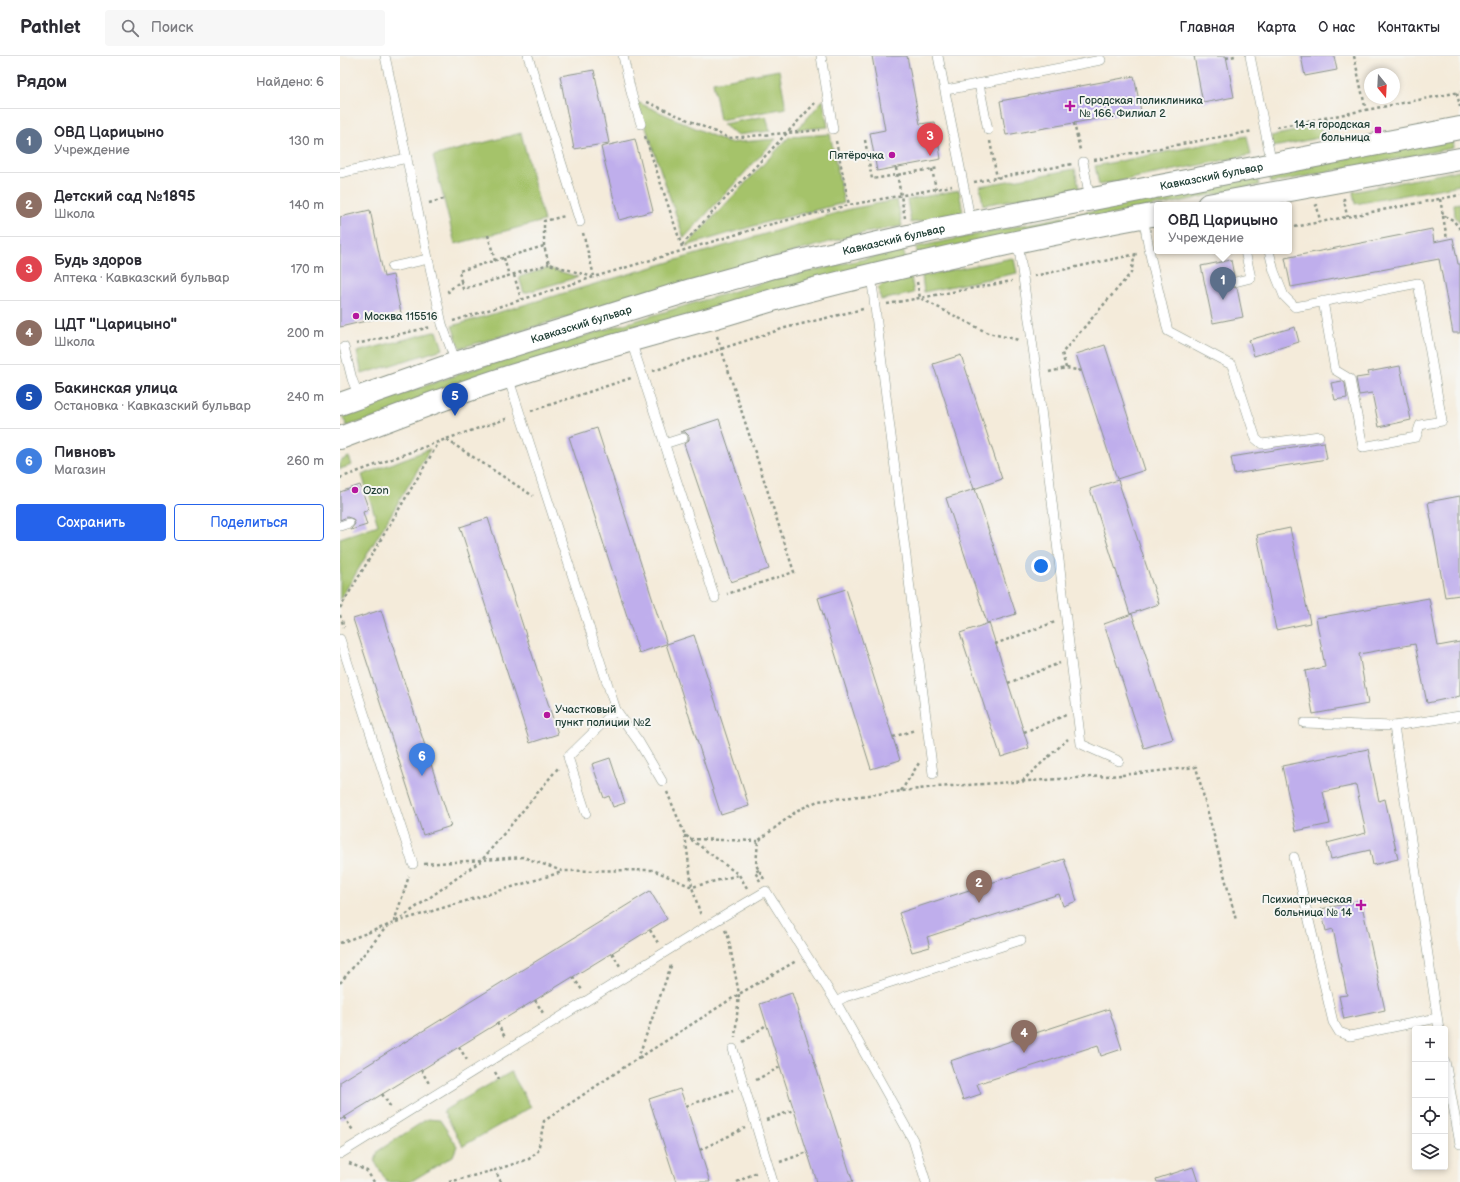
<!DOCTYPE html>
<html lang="ru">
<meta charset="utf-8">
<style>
:root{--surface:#fff;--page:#f7f7f7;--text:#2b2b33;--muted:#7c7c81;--line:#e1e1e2;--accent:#2563eb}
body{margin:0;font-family:"Balsamiq Sans",sans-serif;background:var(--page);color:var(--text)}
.controls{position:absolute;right:12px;bottom:12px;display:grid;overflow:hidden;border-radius:4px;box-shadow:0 2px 6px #0003}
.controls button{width:36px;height:36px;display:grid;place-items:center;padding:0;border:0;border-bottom:1px solid var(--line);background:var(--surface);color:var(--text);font:20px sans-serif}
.compass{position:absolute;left:1024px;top:12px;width:36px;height:36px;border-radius:50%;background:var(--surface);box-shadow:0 2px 6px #0003;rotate:162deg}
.you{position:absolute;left:701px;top:510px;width:14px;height:14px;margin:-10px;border:3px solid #fff;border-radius:50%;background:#1a73e8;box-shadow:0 0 0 6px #1a73e833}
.badge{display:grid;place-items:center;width:26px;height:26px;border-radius:50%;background:var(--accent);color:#fff;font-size:13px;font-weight:700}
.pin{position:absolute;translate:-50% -33px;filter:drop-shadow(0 1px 2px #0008)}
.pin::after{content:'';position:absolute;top:21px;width:14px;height:12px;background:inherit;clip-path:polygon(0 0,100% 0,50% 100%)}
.popup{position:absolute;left:814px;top:146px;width:138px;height:52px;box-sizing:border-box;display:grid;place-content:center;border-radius:4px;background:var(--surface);filter:drop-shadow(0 1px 3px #0005);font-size:13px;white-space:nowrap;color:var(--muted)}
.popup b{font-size:15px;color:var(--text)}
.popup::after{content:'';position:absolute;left:50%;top:100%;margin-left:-8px;border:8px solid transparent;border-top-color:var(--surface)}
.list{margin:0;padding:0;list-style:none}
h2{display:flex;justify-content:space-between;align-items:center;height:52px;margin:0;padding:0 16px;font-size:17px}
h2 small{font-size:13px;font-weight:400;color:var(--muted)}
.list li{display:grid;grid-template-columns:26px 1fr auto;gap:12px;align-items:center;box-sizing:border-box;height:64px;padding:0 16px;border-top:1px solid var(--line)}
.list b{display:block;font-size:15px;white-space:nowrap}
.list p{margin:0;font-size:13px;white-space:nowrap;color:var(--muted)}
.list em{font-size:13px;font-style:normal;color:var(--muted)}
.actions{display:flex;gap:8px;padding:12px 16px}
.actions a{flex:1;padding:9px 0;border:1px solid var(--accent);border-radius:4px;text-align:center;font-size:14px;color:var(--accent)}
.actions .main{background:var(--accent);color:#fff}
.icon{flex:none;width:22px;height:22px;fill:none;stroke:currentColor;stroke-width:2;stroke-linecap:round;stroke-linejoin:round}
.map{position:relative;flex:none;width:1120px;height:1126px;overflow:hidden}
header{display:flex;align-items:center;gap:24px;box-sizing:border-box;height:56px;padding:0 20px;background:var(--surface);border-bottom:1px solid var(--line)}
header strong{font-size:19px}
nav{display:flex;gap:22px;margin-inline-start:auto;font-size:14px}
.search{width:280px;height:36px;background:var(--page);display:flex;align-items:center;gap:10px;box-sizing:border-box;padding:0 14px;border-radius:4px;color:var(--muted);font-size:15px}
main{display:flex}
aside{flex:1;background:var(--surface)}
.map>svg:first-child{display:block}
.green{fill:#a5c36b;stroke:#628050}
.building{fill:#bfaeec}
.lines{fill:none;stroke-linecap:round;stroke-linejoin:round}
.lane-casing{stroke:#8a9487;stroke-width:10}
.secondary-casing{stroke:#8a9487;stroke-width:24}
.path{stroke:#8a9487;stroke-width:2.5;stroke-dasharray:3 3;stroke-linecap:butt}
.lane{stroke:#fff;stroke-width:9}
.secondary{stroke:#fff;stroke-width:22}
.poi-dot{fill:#b5179e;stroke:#f6f6f2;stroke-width:1.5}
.labels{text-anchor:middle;stroke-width:4;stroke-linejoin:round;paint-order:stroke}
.poi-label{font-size:11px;fill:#1f3d34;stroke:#f6f6f2;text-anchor:start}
.street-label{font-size:11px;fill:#1f3d34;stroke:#f6f6f2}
</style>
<header>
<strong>Pathlet</strong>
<div class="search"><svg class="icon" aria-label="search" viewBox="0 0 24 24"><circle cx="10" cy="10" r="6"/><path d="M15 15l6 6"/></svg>Поиск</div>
<nav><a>Главная</a><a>Карта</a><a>О нас</a><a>Контакты</a></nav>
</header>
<main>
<aside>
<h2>Рядом<small>Найдено: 6</small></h2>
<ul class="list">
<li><span class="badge" style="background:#5c6f8a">1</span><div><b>ОВД Царицыно</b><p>Учреждение</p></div><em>130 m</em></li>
<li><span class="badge" style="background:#8d6e63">2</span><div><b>Детский сад №1895</b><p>Школа</p></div><em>140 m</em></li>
<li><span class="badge" style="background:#e0444e">3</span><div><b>Будь здоров</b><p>Аптека · Кавказский бульвар</p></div><em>170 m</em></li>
<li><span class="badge" style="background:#8d6e63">4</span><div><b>ЦДТ &quot;Царицыно&quot;</b><p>Школа</p></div><em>200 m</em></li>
<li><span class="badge" style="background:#1a4fb4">5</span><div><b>Бакинская улица</b><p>Остановка · Кавказский бульвар</p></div><em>240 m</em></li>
<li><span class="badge" style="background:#3f7fe0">6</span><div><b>Пивновъ</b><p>Магазин</p></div><em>260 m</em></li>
</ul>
<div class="actions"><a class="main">Сохранить</a><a>Поделиться</a></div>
</aside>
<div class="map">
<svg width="1120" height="1126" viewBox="0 0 1120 1126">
<rect width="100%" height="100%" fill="#f6f6f2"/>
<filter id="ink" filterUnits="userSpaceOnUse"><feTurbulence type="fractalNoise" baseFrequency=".025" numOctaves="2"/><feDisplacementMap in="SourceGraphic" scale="8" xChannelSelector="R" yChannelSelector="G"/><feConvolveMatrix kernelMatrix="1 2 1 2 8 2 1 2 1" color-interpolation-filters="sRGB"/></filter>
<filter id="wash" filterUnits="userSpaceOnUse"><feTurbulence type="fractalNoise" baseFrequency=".012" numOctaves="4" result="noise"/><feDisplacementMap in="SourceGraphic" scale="16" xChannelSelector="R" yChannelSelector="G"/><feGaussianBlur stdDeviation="0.9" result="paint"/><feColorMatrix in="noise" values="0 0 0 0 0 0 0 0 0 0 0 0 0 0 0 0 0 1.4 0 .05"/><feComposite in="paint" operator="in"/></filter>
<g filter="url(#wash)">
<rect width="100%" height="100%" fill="#f4ebda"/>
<g class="green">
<path d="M 439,14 L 446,52 L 380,64 L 373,26 Z"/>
<path d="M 483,44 L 488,71 L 457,74 Z"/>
<path d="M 297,46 L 389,87 L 436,83 L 344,182 Z"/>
<path d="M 426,60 L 430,75 L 396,79 L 383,68 Z"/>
<path d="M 980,70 L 983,81 L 934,91 L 931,80 Z"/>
<path d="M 181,77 L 204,165 L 115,188 L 93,100 Z"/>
<path d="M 490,78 L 504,147 L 427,166 L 346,190 L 449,81 Z"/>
<path d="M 907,80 L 911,99 L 759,129 L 755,110 Z"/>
<path d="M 1112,81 L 1113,92 L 931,127 L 929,118 Z"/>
<path d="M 735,113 L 739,132 L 643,149 L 640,130 Z"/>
<path d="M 1120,114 L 1120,129 L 1015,148 L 1013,136 Z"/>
<path d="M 917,121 L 919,129 L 824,149 L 817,149 L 578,201 L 576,191 Z"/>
<path d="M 619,134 L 623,157 L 571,167 L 567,144 Z"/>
<path d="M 557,144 L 562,170 L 514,179 L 120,292 L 112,270 L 510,153 Z"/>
<path d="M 1120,147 L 1120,167 L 1115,160 L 1114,148 Z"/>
<path d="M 563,194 L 566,204 L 7,370 L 3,361 L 44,344 L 137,312 L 431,224 Z"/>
<path d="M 672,202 L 674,203 L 677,217 L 584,236 L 582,220 Z"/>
<path d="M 208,212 L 238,221 L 184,237 L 179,221 Z"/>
<path d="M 571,221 L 574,237 L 541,244 L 538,232 L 542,228 Z"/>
<path d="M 97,275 L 103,293 L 22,318 L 17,296 Z"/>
<path d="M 90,393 L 0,544 L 0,482 L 38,469 L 22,419 Z"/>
<path d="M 9,401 L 12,409 L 0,413 L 0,405 Z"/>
<path d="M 171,1016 L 191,1051 L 123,1090 L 103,1055 Z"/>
<path d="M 87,1063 L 100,1064 L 117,1090 L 113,1100 L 70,1126 L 47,1126 L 35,1106 L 38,1095 Z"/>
</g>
<g id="blocks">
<g class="building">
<path d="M 532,0 L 567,0 L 580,68 L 595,66 L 601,103 L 537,115 L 530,77 L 545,74 Z"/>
<path d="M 854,0 L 886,0 L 894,41 L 863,47 Z"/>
<path d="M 961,0 L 994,0 L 997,14 L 965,20 Z"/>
<path d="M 254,14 L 269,87 L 234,93 L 220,20 Z"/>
<path d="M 794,20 L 801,55 L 666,79 L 660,45 Z"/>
<path d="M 295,83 L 313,155 L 279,164 L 261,91 Z"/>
<path d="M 30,154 L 44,221 L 53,219 L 61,257 L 0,271 L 0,161 Z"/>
<path d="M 1092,173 L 1094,186 L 1113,182 L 1118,208 L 1120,208 L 1120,277 L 1113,277 L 1099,203 L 951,231 L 945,202 Z"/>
<path d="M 891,204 L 894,220 L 891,222 L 889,227 L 891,230 L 897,232 L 903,261 L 873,267 L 861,210 Z"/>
<path d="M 955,271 L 959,286 L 914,300 L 909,284 Z"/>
<path d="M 765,289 L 805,414 L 777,423 L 736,298 Z"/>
<path d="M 621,299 L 662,423 L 634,433 L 593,308 Z"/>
<path d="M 1060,310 L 1071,364 L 1039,371 L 1032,337 L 1019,339 L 1016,322 L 1029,320 L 1028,316 Z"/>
<path d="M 1002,325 L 1005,327 L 1007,342 L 995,344 L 991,327 Z"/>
<path d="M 379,363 L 429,513 L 391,526 L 344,388 L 349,384 L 349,380 L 345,376 L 340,376 Z"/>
<path d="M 257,372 L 327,588 L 354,579 L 409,750 L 381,759 L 326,588 L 299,597 L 229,381 Z"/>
<path d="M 984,386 L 987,403 L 894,418 L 891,401 Z"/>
<path d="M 778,424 L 819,548 L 790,558 L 750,433 Z"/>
<path d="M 20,429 L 29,454 L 23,456 L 27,469 L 11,474 L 11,473 L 15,468 L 13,463 L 7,461 L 0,464 L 0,436 Z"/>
<path d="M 635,433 L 676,558 L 647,567 L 606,442 Z"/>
<path d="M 1120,440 L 1120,539 L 1105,541 L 1088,446 Z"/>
<path d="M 148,462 L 218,678 L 190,687 L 120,471 Z"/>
<path d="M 950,472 L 970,567 L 936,574 L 917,479 Z"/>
<path d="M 506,533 L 560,704 L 531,713 L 478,542 Z"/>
<path d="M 1089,542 L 1098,590 L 1120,586 L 1120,640 L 1087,647 L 1075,588 L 1019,598 L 1028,648 L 973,658 L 965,615 L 985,611 L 976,562 Z"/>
<path d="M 41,554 L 111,770 L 83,779 L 13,563 Z"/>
<path d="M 792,558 L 833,683 L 804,692 L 764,568 Z"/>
<path d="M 649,567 L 689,692 L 661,701 L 620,577 Z"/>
<path d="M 1028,693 L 1039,745 L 1045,743 L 1058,803 L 1033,809 L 1030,794 L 991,803 L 987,787 L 1026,777 L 1016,729 L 983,736 L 990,768 L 956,775 L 942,710 Z"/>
<path d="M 270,702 L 285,747 L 273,751 L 269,740 L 264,742 L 252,708 Z"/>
<path d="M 724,803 L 737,845 L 723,850 L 719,838 L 587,881 L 590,891 L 572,896 L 559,857 Z"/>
<path d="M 310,835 L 327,863 L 0,1064 L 0,1026 Z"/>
<path d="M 1021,845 L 1045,954 L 1004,963 L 999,940 L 1007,939 L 993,873 L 986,875 L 981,853 Z"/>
<path d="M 452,937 L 513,1126 L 477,1126 L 420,948 Z"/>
<path d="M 769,953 L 782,993 L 761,1000 L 758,989 L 637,1028 L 641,1038 L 623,1044 L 610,1005 Z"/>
<path d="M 340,1033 L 346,1050 L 370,1126 L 336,1126 L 309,1043 Z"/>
<path d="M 853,1111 L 858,1126 L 817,1126 L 816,1123 Z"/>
</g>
</g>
</g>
<g filter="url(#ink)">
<use href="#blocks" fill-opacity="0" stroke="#8a9487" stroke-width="1"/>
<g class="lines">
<g class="lane-casing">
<g id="lane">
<path d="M 45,0 L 102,268 L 116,307"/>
<path d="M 188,0 L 240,166"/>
<path d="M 283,0 L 292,40 L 301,68"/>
<path d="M 481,0 L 493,73"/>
<path d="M 598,0 L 631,167"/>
<path d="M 910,0 L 932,109"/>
<path d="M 639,28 L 648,74"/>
<path d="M 606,34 L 761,4"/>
<path d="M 743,106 L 750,143"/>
<path d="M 0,117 L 67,102"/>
<path d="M 803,161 L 811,203 L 828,275 L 892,309 L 916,383 L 922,388 L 979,380"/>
<path d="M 678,186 L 697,320 L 741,688 L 779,705"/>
<path d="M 929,195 L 934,215 L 944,240 L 955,251 L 1078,227 L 1102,365 L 1080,369 L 1076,381 L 1023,391 L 1010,323 L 995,314 L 983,245"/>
<path d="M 52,211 L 88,203"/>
<path d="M 531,219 L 593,718"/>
<path d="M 895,226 L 911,222 L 905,195"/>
<path d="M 291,285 L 375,542"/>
<path d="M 4,291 L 12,323 L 19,341"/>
<path d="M 168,321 L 276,654 L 299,686 L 322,725"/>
<path d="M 324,388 L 343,382"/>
<path d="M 0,470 L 9,467"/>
<path d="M 0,583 L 73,808"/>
<path d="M 964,667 L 1054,670 L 1120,660"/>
<path d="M 1054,670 L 1099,973"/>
<path d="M 246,757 L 228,701 L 276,654"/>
<path d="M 954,801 L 993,966 L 999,976 L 1010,980 L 1097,962"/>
<path d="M 496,946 L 505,941 L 681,884"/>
<path d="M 393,993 L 433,1126"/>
<path d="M 1105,1005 L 1120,1088"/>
<path d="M 0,1098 L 367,870 L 426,835 L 496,946 L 573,1084 L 586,1126"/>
</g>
</g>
<g class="secondary-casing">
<g id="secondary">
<path d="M 868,149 L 1120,103"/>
<path id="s1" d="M 0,348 L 116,307 L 351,234 L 434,211 L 603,172 L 1120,72"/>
<path d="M 0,382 C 56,361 111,339 168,321 C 235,300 302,281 369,263 C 395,256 421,247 447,240 C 569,208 693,181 817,158"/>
</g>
</g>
<g class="path">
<path d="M 1014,0 L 1026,55"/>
<path d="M 886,2 L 895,0"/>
<path d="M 1117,37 L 1120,51"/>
<path d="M 307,46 L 389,82 L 480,74"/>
<path d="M 986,62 L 989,78"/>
<path d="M 734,67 L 740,94"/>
<path d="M 937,71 L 1120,36"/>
<path d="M 305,80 L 343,194"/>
<path d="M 525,84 L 532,123 L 599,112"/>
<path d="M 496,85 L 509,149"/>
<path d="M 650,85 L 657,122"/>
<path d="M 754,104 L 913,75"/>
<path d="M 556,112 L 565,162"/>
<path d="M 592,113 L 596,133"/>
<path d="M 634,126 L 732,108"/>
<path d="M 1100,143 L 1103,159 L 1113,164 L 1120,173"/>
<path d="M 1003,144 L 1004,143 L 1007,161"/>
<path d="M 89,147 L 104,143"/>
<path d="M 975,150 L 977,149 L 980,166"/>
<path d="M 1103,160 L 1107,183"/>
<path d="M 949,172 L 1120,139"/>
<path d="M 243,177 L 254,220"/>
<path d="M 148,179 L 155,205"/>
<path d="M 342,189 L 475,47"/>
<path d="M 204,190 L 204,165 L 225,160"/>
<path d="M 164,202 L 169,220"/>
<path d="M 174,219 L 181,243"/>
<path d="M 694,220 L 797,198"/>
<path d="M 121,225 L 123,233 L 209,208"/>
<path d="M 577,226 L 580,242 L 648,277 L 679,284"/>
<path d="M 109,237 L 108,235 L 121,225 L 119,215 L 204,190 L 209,208 L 253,221"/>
<path d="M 547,248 L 672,225"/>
<path d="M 113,265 L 254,221 L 428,169 L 509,149 L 612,130"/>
<path d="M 377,280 L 454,516 L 387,538"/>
<path d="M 16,288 L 91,271"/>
<path d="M 726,312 L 722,297 L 791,217 L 795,198"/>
<path d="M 313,315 L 445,272 L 523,253"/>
<path d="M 709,316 L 726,312 L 742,315"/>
<path d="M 191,355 L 291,322"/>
<path d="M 107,384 L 193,440"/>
<path d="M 0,422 L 106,383 L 169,362"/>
<path d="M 0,552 L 99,386"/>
<path d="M 0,559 L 4,571"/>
<path d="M 655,588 L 715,566"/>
<path d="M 668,627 L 720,607"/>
<path d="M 684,676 L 726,659"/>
<path d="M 553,681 L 575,674"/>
<path d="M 782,719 L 856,711 L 896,864"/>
<path d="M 682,725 L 728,683"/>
<path d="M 561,735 L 579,707"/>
<path d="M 327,736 L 345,779 L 399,819 L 407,832"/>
<path d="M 345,779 L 352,831 L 361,860"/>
<path d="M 350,783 L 418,785"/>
<path d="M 84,808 L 142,804 L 218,712"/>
<path d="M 419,814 L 415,816 L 420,825"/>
<path d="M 424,823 L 416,809 L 418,785 L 458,754 L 478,745 L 596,731 L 782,719 L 782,717"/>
<path d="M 54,866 L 69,820"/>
<path d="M 56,866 L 222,816"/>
<path d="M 310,874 L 318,887"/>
<path d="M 385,874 L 388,880 L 399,938 L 395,981"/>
<path d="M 0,887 L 54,867 L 142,804 L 183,801 L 222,815 L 313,814 L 352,831 L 399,819"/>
<path d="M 272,897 L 280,910"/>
<path d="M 233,921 L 242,934"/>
<path d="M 0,927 L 48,869"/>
<path d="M 195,944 L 203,957"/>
<path d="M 157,967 L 165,981"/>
<path d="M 403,986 L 426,969"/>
<path d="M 119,991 L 127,1004"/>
<path d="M 299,1002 L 399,938 L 456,905"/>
<path d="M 81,1014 L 90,1029"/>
<path d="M 155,1016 L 159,1023"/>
<path d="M 416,1024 L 440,1011"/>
<path d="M 42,1038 L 52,1053"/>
<path d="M 346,1050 L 393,1034"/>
<path d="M 4,1061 L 14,1076"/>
<path d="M 426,1064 L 454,1054"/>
<path d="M 360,1094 L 405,1072"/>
<path d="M 440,1106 L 468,1096"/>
<path d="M 9,1107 L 27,1115 L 34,1126"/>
<path d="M 109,1126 L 155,1114"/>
<path d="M 161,1126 L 155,1114 L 189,1103 L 198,1095 L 204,1065 L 298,1002 L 332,907"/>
<path d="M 397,1126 L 417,1116"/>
</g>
<use href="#lane" class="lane"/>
<use href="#secondary" class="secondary"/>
</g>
</g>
<g class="poi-dot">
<path d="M728 44h4v4h4v4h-4v4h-4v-4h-4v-4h4z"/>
<rect x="1034" y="70" width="8" height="8" rx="2"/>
<circle cx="552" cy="99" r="4"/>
<circle cx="16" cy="260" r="4"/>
<circle cx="15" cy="434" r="4"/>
<circle cx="207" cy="659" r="4"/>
<path d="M1019 843h4v4h4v4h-4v4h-4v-4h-4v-4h4z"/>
</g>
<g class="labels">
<g class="poi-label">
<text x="739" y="48">Городская поликлиника<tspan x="739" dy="13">№ 166. Филиал 2</tspan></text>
<text x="1030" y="72" text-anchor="end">14-я городская<tspan x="1030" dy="13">больница</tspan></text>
<text x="544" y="103" text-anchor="end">Пятёрочка</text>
<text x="24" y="264">Москва 115516</text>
<text x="23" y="438">Ozon</text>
<text x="215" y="657">Участковый<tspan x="215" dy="13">пункт полиции №2</tspan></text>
<text x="1012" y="847" text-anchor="end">Психиатрическая<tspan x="1012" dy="13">больница № 14</tspan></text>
</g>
<g class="street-label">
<text dy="4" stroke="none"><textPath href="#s1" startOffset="902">Кавказский бульвар</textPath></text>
<text dy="4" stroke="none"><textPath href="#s1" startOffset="578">Кавказский бульвар</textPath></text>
<text dy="4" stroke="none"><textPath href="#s1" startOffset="254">Кавказский бульвар</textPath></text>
</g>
</g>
</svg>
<div class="controls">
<button>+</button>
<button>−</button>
<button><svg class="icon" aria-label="locate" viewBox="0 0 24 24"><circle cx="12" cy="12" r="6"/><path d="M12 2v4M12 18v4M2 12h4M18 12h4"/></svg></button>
<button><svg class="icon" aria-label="layers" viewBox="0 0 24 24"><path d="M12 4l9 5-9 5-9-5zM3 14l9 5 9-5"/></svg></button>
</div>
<svg class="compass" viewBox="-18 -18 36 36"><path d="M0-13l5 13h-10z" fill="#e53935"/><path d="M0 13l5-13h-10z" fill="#7c7c81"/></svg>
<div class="you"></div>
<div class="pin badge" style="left:883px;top:244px;background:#5c6f8a">1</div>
<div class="popup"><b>ОВД Царицыно</b>Учреждение</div>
<div class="pin badge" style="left:639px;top:847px;background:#8d6e63">2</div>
<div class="pin badge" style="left:590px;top:100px;background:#e0444e">3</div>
<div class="pin badge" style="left:684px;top:997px;background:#8d6e63">4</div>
<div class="pin badge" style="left:115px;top:360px;background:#1a4fb4">5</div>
<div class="pin badge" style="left:82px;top:720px;background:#3f7fe0">6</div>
</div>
</main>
